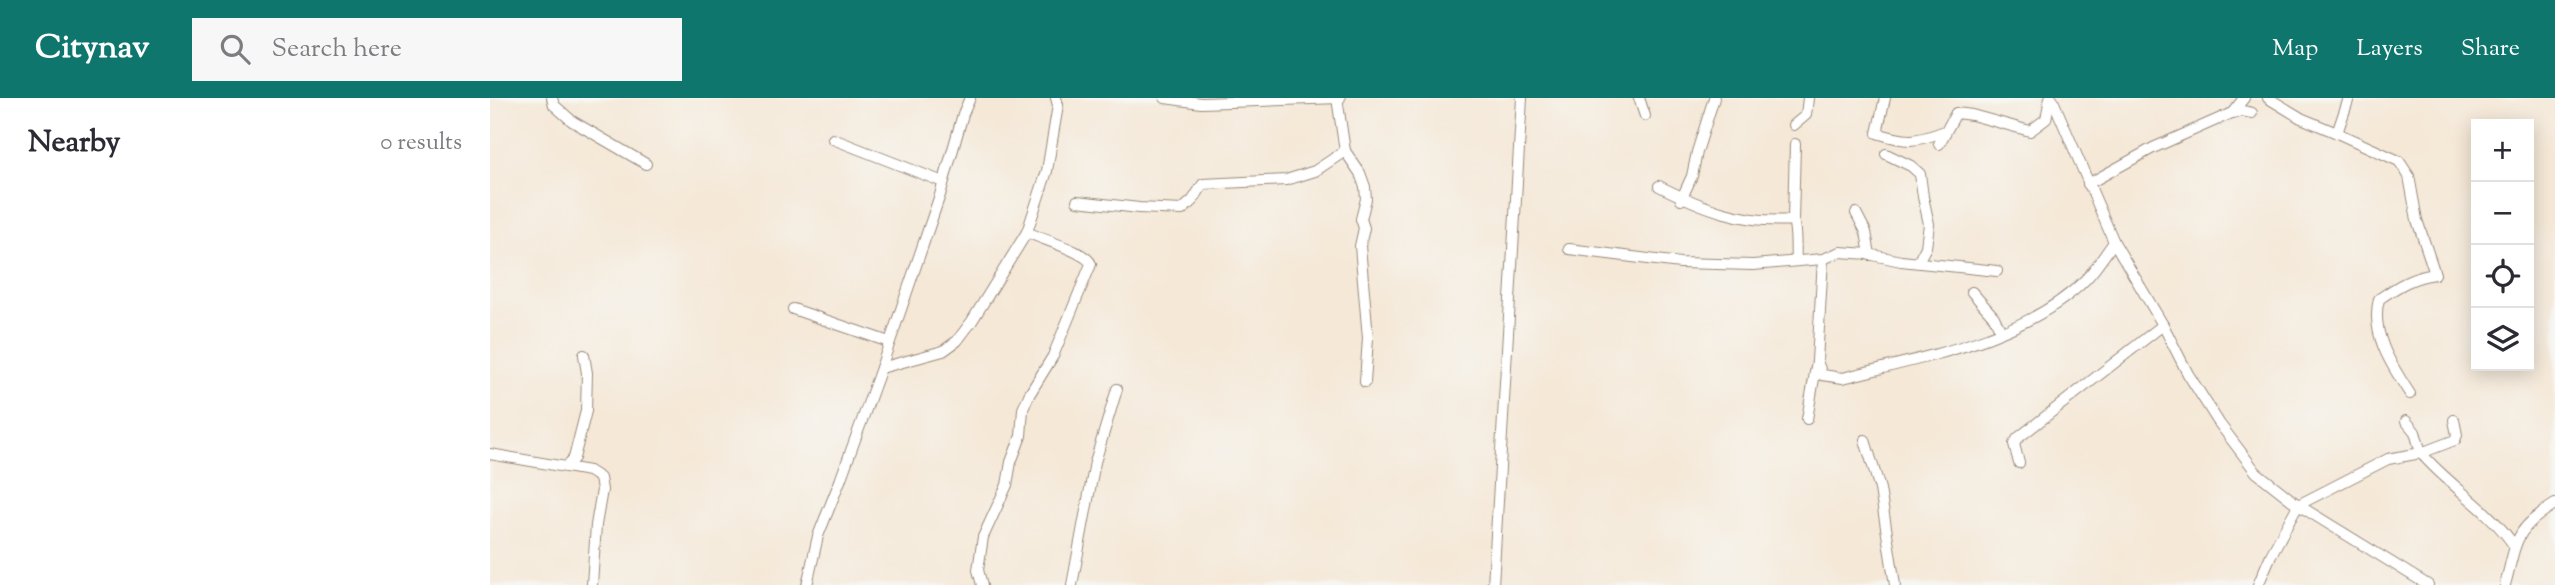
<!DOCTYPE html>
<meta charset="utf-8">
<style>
:root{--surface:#fff;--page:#f7f7f7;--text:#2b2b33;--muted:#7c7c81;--line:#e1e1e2;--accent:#0f766e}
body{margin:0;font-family:"Sorts Mill Goudy",serif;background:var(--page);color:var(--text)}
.controls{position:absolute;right:21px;top:21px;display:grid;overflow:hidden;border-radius:0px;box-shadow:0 4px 18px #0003}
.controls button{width:63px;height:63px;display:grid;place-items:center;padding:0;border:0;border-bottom:2px solid var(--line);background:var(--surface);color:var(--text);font:35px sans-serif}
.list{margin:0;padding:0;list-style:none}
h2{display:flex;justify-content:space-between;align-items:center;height:91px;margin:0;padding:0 28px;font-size:30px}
h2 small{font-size:23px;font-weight:400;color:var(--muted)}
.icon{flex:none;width:38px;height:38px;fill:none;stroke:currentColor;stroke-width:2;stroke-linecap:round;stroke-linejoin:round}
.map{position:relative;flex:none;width:2065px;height:487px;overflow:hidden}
header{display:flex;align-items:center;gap:42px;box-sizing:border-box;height:98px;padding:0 35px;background:var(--accent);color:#fff}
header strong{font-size:33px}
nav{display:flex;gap:38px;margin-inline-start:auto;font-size:24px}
.search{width:490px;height:63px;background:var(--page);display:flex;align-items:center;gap:18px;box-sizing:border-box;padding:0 24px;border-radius:0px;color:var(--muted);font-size:26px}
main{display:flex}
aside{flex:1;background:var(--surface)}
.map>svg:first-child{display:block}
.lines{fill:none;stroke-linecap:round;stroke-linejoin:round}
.minor-casing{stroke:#98897a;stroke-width:12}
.minor{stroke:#fff;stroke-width:10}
</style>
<header>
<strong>Citynav</strong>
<div class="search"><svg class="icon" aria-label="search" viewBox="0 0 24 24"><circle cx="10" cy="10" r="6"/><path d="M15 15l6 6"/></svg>Search here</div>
<nav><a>Map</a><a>Layers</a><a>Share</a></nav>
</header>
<main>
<aside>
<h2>Nearby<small>0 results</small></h2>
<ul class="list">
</ul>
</aside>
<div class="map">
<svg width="2065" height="487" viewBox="0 0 2065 487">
<rect width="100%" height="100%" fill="#f6f6f2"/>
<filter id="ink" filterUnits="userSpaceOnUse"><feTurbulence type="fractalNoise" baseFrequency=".0143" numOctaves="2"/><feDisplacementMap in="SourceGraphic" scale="14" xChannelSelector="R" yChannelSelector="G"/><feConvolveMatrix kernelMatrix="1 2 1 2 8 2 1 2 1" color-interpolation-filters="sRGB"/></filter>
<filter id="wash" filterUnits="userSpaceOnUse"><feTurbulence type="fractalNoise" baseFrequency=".00686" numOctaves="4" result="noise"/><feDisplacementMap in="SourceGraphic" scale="28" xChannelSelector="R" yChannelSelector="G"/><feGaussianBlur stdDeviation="1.57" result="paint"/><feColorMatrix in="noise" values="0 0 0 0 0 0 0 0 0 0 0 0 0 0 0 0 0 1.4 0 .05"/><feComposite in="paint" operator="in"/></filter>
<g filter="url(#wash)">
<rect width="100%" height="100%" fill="#f5e8d7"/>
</g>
<g filter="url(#ink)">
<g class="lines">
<g class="minor-casing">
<g id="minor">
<path d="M 62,0 L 64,7 L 82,23 L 156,66"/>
<path d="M 675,0 L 711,5 L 850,0"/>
<path d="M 1149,0 L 1155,18"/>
<path d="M 1395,0 L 1387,35 C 1418,45 1426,44 1455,33"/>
<path d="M 1562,0 L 1624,144 L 1673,227 L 1698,276 L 1729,325 L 1766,374 L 1808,407 L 1938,487"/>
<path d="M 1778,0 L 1811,20 L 1847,35"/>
<path d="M 1859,0 L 1847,35 L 1909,63 L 1919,78 L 1927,122 L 1945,176 C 1922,179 1908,188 1889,201 C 1880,236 1902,268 1920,296"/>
<path d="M 1743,14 L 1754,0"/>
<path d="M 1304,27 L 1316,17 L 1318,0"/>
<path d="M 343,41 L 453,84"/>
<path d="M 1449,46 L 1466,15 L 1482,17 L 1540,33 L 1556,21 L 1560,0"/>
<path d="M 855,53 L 870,75 L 875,89 L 876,101 L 871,121 L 874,130 L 870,148 L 878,240 L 875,284"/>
<path d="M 1396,56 L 1421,68 L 1430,76 L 1433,99 L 1439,126 L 1436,149 L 1428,164"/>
<path d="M 1598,86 L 1663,50 L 1742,15 L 1752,13 L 1762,15"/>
<path d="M 1169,88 C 1213,110 1253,126 1303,122 C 1307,135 1305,149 1306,163"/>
<path d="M 1191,102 L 1202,78 L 1207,54 L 1224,0"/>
<path d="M 587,103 L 649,110 L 692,112 L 703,102 L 713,86 L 796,82 L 825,73 L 855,53 L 847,0"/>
<path d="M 1366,115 L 1376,134 L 1380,157"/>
<path d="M 1303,122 L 1305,46"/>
<path d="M 1079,151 L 1190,165 L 1263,167 L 1333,161 L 1350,154 L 1378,156 L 1411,163 L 1507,173"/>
<path d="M 1482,194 L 1504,219 L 1511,234"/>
<path d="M 303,211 L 399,244"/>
<path d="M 1327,263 L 1332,277 L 1353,280 C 1430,260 1537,241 1595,182 C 1606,171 1615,156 1624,144"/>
<path d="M 391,270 L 453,253 L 467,243 L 482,223 L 537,134 L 557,73 L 568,7 L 566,0"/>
<path d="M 1317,321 L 1327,263 L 1333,161"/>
<path d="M 1964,322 L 1967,337 L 1965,342 L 1931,355 C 1960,389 2000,411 2025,449"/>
<path d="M 1375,342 L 1390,391 L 1405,487"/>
<path d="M 0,356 L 99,373 L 110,380 L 112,392 L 106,427 L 102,487"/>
<path d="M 1529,365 L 1524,346 L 1528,340 L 1673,227"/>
<path d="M 76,369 L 84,360 L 96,313 L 97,275 L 94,257"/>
<path d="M 317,487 L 328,438 L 350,383 L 391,270 L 450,97 L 473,16 L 480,0"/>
<path d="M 492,487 L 488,472 L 493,439 L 517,387 L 521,364 L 531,338 L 533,311 L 539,297 L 563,258 L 601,166 C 596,153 552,142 537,134"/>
<path d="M 582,487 L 605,364 L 627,291"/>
<path d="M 1003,487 L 1032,0"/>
<path d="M 1768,487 L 1781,457 L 1808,407 L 1898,361 L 1931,355 L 1925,334 L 1916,323"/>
<path d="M 2015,487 C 2027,443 2023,432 2065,406"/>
</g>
</g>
<use href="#minor" class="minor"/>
</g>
</g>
</svg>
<div class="controls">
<button>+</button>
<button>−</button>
<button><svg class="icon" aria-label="locate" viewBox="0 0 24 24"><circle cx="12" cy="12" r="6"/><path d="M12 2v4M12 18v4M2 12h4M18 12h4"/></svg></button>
<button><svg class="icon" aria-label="layers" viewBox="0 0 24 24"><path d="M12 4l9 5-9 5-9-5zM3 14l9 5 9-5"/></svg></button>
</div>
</div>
</main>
